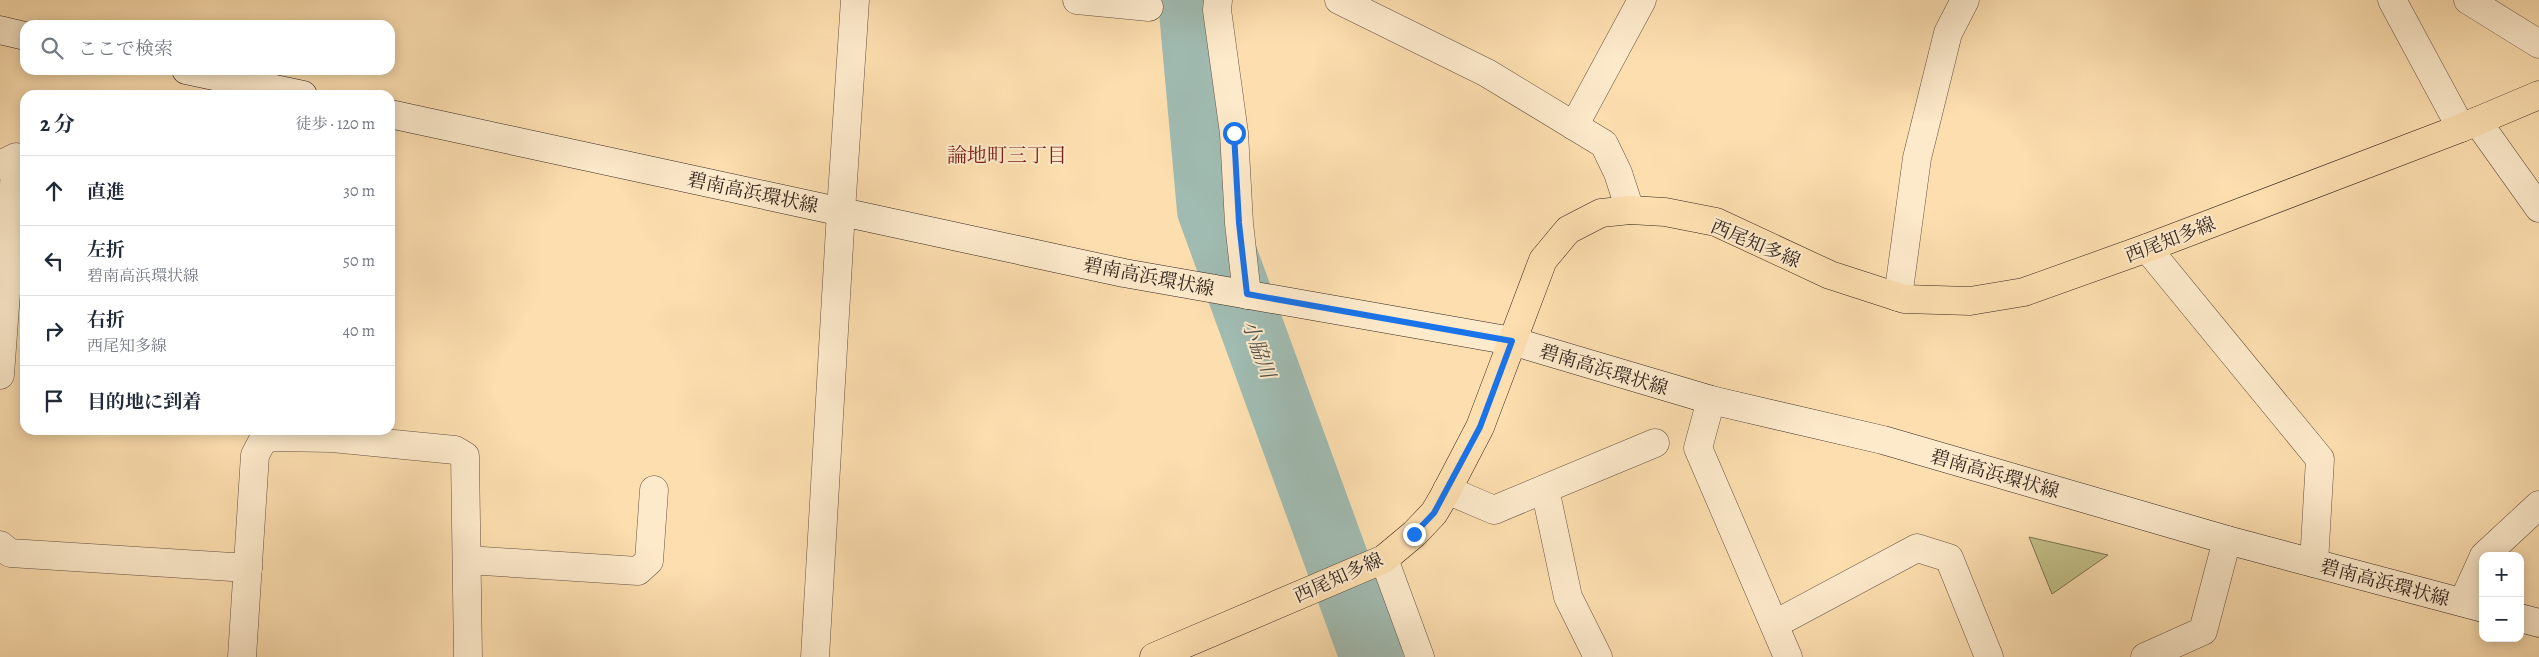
<!DOCTYPE html>
<html lang="ja">
<meta charset="utf-8">
<style>
:root{--surface:#fff;--page:#f2f2f3;--text:#1f2937;--muted:#747a83;--line:#e0e1e3}
body{margin:0;font-family:Alegreya,"Noto Serif JP",serif;background:var(--page);color:var(--text)}
.controls{position:absolute;right:15px;bottom:15px;display:grid;overflow:hidden;border-radius:10px;box-shadow:0 2px 12px #0003}
.controls button{width:45px;height:45px;display:grid;place-items:center;padding:0;border:0;border-bottom:1px solid var(--line);background:var(--surface);color:var(--text);font:25px sans-serif}
.stop{position:absolute;width:15px;height:15px;margin:-11px;border:4px solid #1a73e8;border-radius:50%;background:#fff}
.stop.end{background:#1a73e8;border-color:#fff;box-shadow:0 1px 5px #0008}
.list{margin:0;padding:0;list-style:none}
h2{display:flex;justify-content:space-between;align-items:center;height:65px;margin:0;padding:0 20px;font-size:21px}
h2 small{font-size:16px;font-weight:400;color:var(--muted)}
.list li{display:grid;grid-template-columns:32px 1fr auto;gap:15px;align-items:center;box-sizing:border-box;height:70px;padding:0 20px;border-top:1px solid var(--line)}
.list b{display:block;font-size:19px;white-space:nowrap}
.list p{margin:0;font-size:16px;white-space:nowrap;color:var(--muted)}
.list em{font-size:16px;font-style:normal;color:var(--muted)}
.icon{flex:none;width:28px;height:28px;fill:none;stroke:currentColor;stroke-width:2;stroke-linecap:round;stroke-linejoin:round}
.map{position:relative;flex:none;width:2539px;height:657px;overflow:hidden}
.search{position:absolute;background:var(--surface);box-shadow:0 2px 12px #0003;left:20px;top:20px;width:375px;height:55px;display:flex;align-items:center;gap:12px;box-sizing:border-box;padding:0 18px;border-radius:15px;color:var(--muted);font-size:19px}
.panel{position:absolute;background:var(--surface);box-shadow:0 2px 12px #0003;left:20px;top:90px;width:375px;height:345px;border-radius:15px}
.map>svg:first-child{display:block}
.green{fill:#c3c087;stroke:#7a7252}
.lines{fill:none;stroke-linecap:round;stroke-linejoin:round}
.river{stroke:#a0bbb1;stroke-width:64}
.minor-casing{stroke:#645242;stroke-width:29}
.secondary-casing{stroke:#32241e;stroke-width:29}
.primary-casing{stroke:#32241e;stroke-width:29}
.minor{stroke:#fdeacb;stroke-width:28}
.secondary{stroke:#fdeacb;stroke-width:28}
.primary{stroke:#fcdeaf;stroke-width:28}
.route{stroke:#1a73e8;stroke-width:6}
.labels{text-anchor:middle;stroke-width:4;stroke-linejoin:round;paint-order:stroke}
.street-label{font-size:19px;fill:#32241e;stroke:#fdeacb}
.neighbourhood-label{font-size:20px;fill:#7a1f14;stroke:#fdeacb}
.water-label{font-size:20px;font-style:italic;fill:#53514a;stroke:#fdeacb}
</style>
<div class="map">
<svg width="2539" height="657" viewBox="0 0 2539 657">
<rect width="100%" height="100%" fill="#fcdeaf"/>
<filter id="stains"><feTurbulence type="fractalNoise" baseFrequency=".004" numOctaves="4"/><feColorMatrix values="0 0 0 0 .2 0 0 0 0 .09 0 0 0 0 .02 0 0 0 .5 -.17"/></filter>
<radialGradient id="worn" r=".72"><stop offset=".6" stop-color="#630" stop-opacity="0"/><stop offset="1" stop-color="#630" stop-opacity=".3"/></radialGradient>
<path class="green" d="M 2029,537 L 2108,555 L 2052,594 Z"/>
<g class="lines">
<path class="river" d="M 1190,0 L 1209,210 L 1372,657"/>
<g class="minor-casing">
<g id="minor">
<path d="M 1077,0 L 1149,7"/>
<path d="M 1218,0 L 1217,10 L 1234,133 L 1239,223 L 1247,295"/>
<path d="M 1339,0 L 1487,73 L 1604,144 L 1618,173 L 1630,210"/>
<path d="M 2392,0 L 2461,128"/>
<path d="M 2468,0 L 2539,44"/>
<path d="M 2477,121 L 2539,208"/>
<path d="M 1574,126 L 1642,0"/>
<path d="M 0,165 L 16,157 L 0,375"/>
<path d="M 2147,248 L 2320,459 L 2314,563"/>
<path d="M 1898,297 L 1917,158 L 1948,33 L 1965,0"/>
<path d="M 1711,400 L 1698,448 L 1788,657"/>
<path d="M 1545,489 L 1568,597 L 1598,657"/>
<path d="M 1447,490 L 1494,510 L 1655,443"/>
<path d="M 0,545 L 10,553 L 248,568"/>
<path d="M 2484,556 L 2539,505"/>
<path d="M 1384,559 L 1420,657"/>
<path d="M 467,560 L 638,571 L 649,561 L 654,490"/>
<path d="M 2463,602 L 2483,558"/>
<path d="M 1775,624 L 1917,548 L 1949,558 L 1989,657"/>
<path d="M 242,657 L 255,455 L 263,440 L 274,437 L 332,438 L 455,450 L 465,456 L 468,657"/>
<path d="M 815,657 L 841,211 L 855,0"/>
<path d="M 2145,657 L 2203,631 L 2227,540"/>
</g>
</g>
<g class="secondary-casing">
<g id="secondary">
<path d="M 0,30 L 25,36"/>
<path d="M 186,70 L 303,95"/>
<path d="M 390,114 L 1124,273 L 1512,341 L 1711,400 L 1883,440 L 2227,540 L 2483,608"/>
<path d="M 2520,618 L 2539,623"/>
</g>
</g>
<g class="primary-casing">
<path id="primary" d="M 1154,657 L 1384,559 L 1414,534 L 1434,513 L 1444,496 L 1480,427 L 1543,260 L 1568,230 L 1601,213 L 1630,210 L 1665,212 L 1716,222 L 1830,275 L 1904,299 L 1970,301 L 2024,292 L 2147,248 L 2461,128 L 2539,95"/>
</g>
<use href="#minor" class="minor"/>
<use href="#secondary" class="secondary"/>
<use href="#primary" class="primary"/>
</g>
<g class="lines">
<path class="route" d="M 1234,133 L 1239,223 L 1247,294 L 1512,341 L 1480,427 L 1434,513 L 1414,534"/>
</g>
<g class="labels">
<g class="street-label">
<text transform="translate(753 192) rotate(12)" y="7">碧南高浜環状線</text>
<text transform="translate(2170 239) rotate(-21)" y="7">西尾知多線</text>
<text transform="translate(1756 243) rotate(23)" y="7">西尾知多線</text>
<text transform="translate(1149 276) rotate(11)" y="7">碧南高浜環状線</text>
<text transform="translate(1604 369) rotate(17)" y="7">碧南高浜環状線</text>
<text transform="translate(1995 473) rotate(16)" y="7">碧南高浜環状線</text>
<text transform="translate(1338 577) rotate(-24)" y="7">西尾知多線</text>
<text transform="translate(2385 582) rotate(15)" y="7">碧南高浜環状線</text>
</g>
<g class="neighbourhood-label">
<text x="1007" y="162">論地町三丁目</text>
</g>
<g class="water-label">
<text transform="translate(1259 349) rotate(70)" y="7">小脇川</text>
</g>
</g>
<rect width="100%" height="100%" filter="url(#stains)"/>
<rect width="100%" height="100%" fill="url(#worn)"/>
</svg>
<div class="controls">
<button>+</button>
<button>−</button>
</div>
<div class="stop" style="left:1234px;top:133px"></div>
<div class="stop end" style="left:1414px;top:534px"></div>
<div class="search"><svg class="icon" aria-label="search" viewBox="0 0 24 24"><circle cx="10" cy="10" r="6"/><path d="M15 15l6 6"/></svg>ここで検索</div>
<section class="panel">
<h2>2 分<small>徒歩 · 120 m</small></h2>
<ul class="list">
<li><svg class="icon" aria-label="ahead" viewBox="0 0 24 24"><path d="M12 20V5M6 11l6-6 6 6"/></svg><div><b>直進</b></div><em>30 m</em></li>
<li><svg class="icon" aria-label="left" viewBox="0 0 24 24"><path d="M17 20v-9H6M10 6l-5 5 5 5"/></svg><div><b>左折</b><p>碧南高浜環状線</p></div><em>50 m</em></li>
<li><svg class="icon" aria-label="right" viewBox="0 0 24 24"><path d="M7 20v-9h11M14 6l5 5-5 5"/></svg><div><b>右折</b><p>西尾知多線</p></div><em>40 m</em></li>
<li><svg class="icon" aria-label="arrive" viewBox="0 0 24 24"><path d="M6 21V4h12l-3 4 3 4H6"/></svg><div><b>目的地に到着</b></div></li>
</ul>
</section>
</div>
